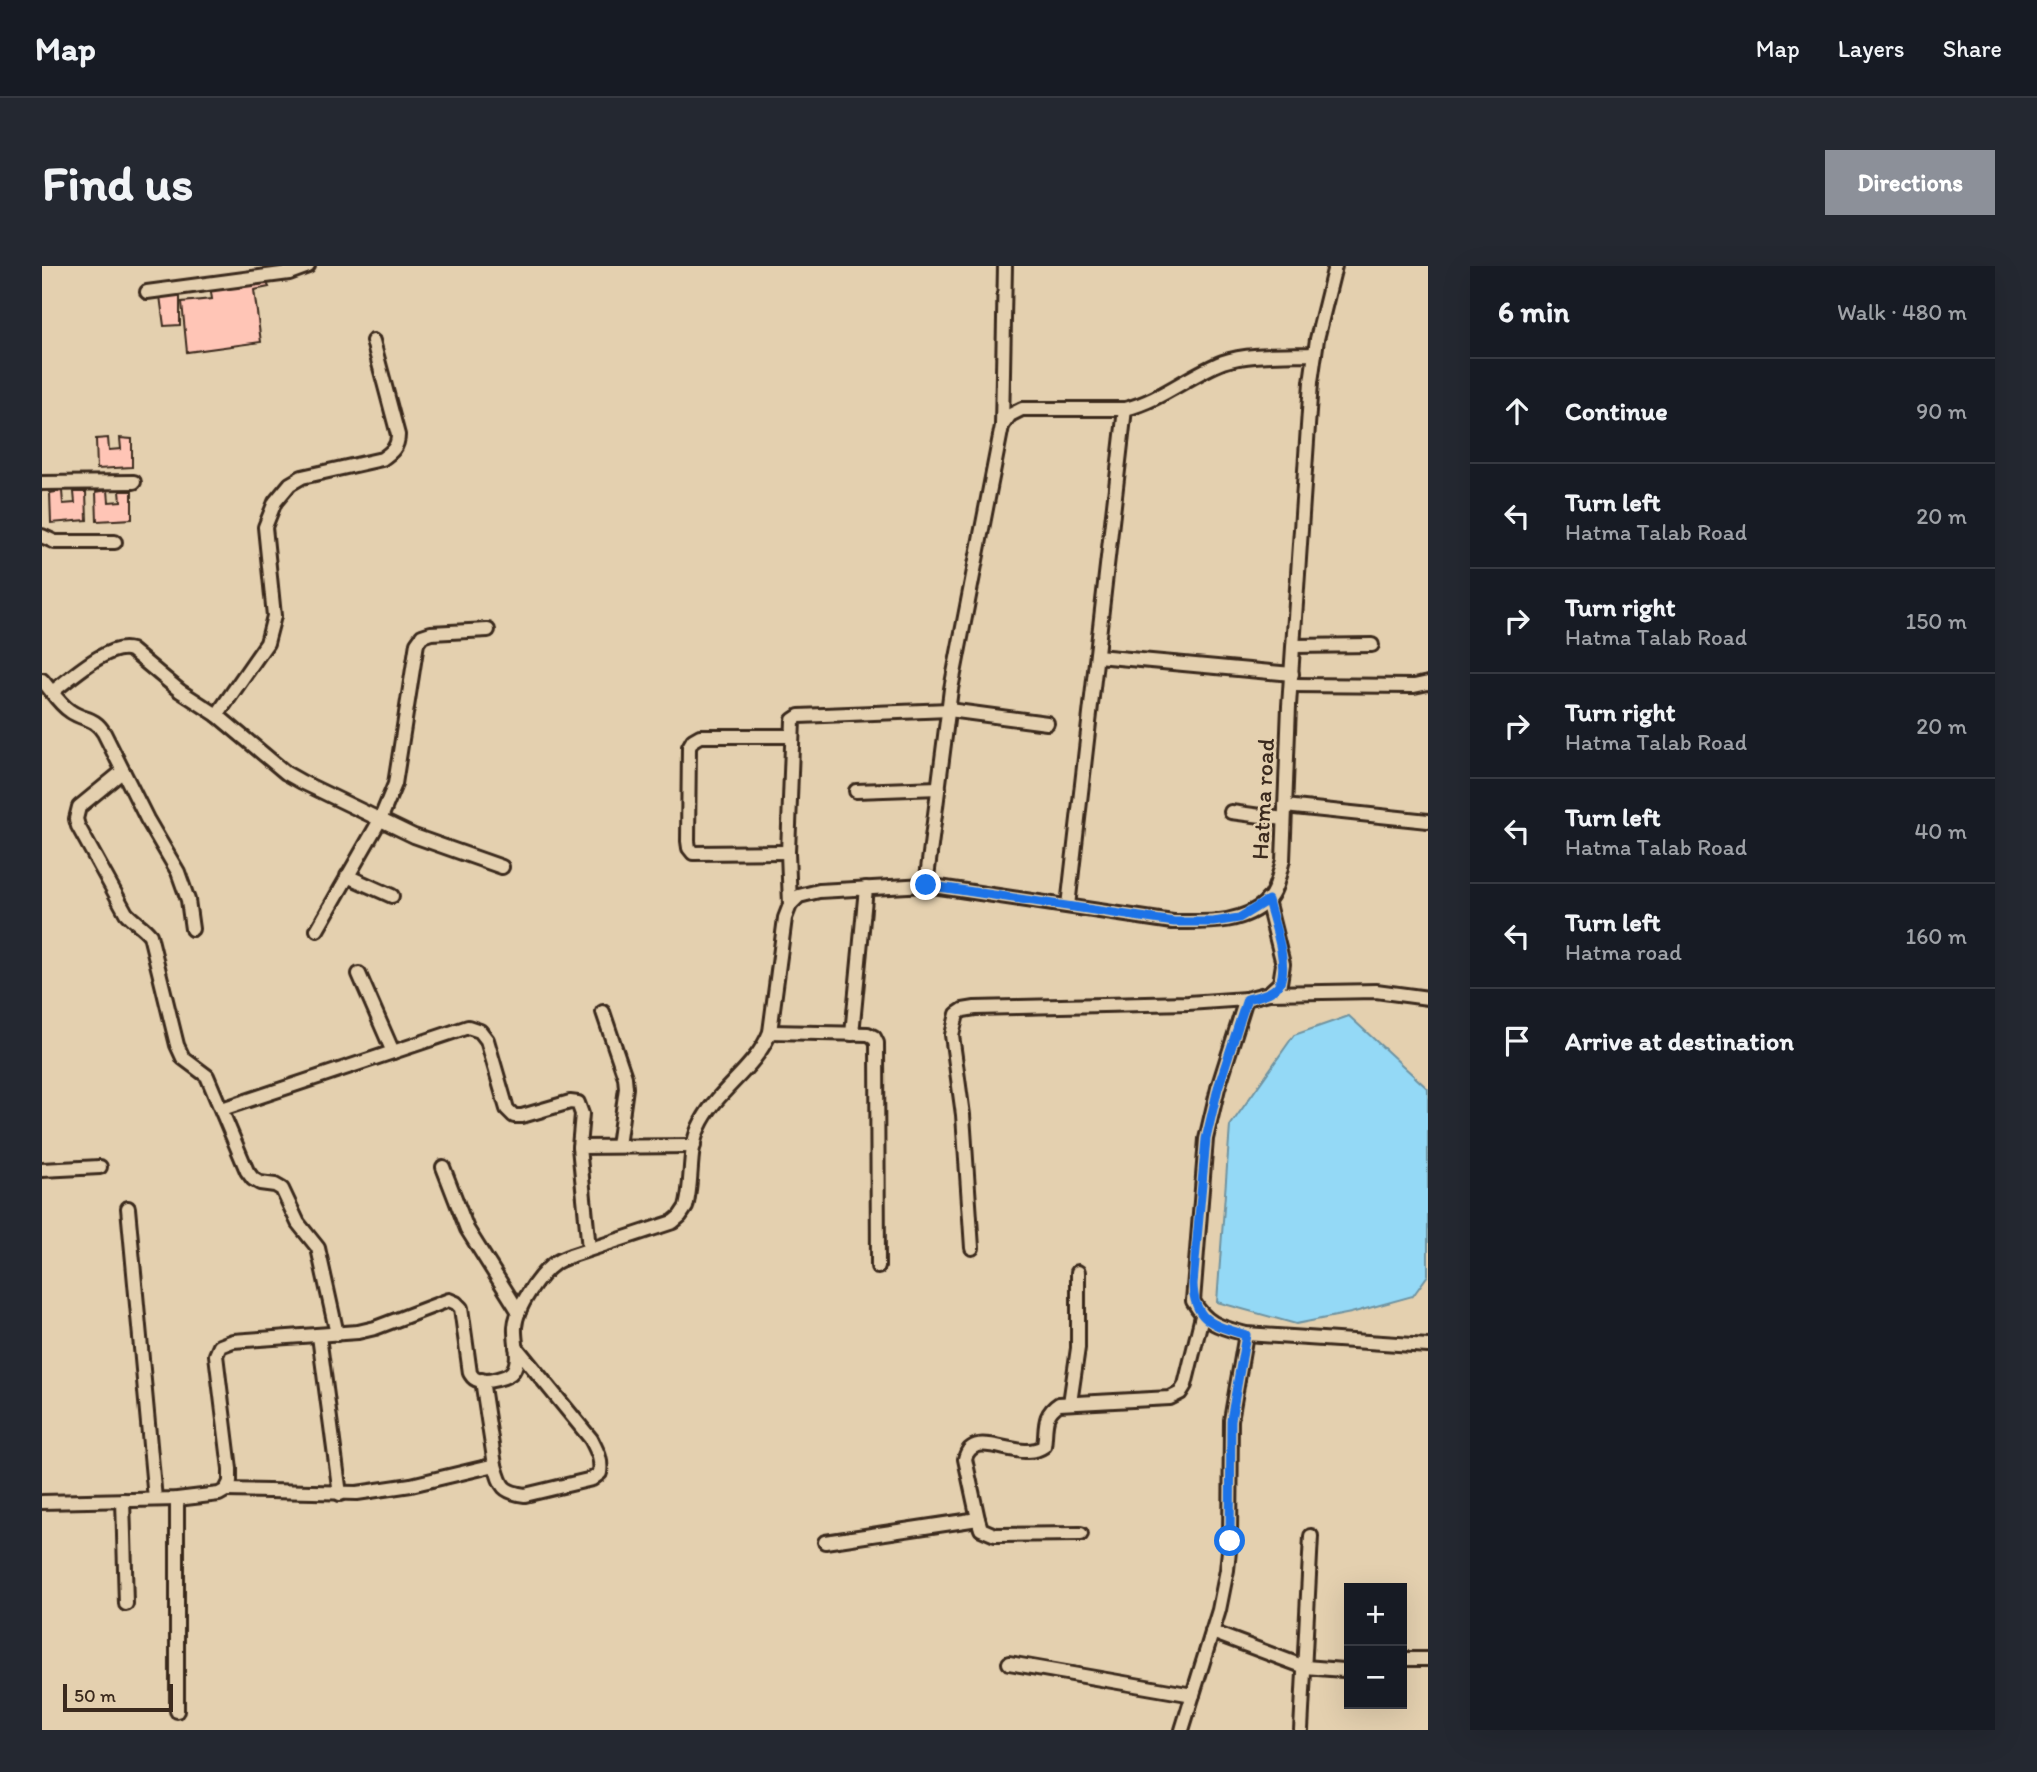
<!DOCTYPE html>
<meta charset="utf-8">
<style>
:root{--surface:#171b24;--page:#242831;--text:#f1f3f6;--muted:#9ea1a6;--line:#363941;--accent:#8c9099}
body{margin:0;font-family:Itim,sans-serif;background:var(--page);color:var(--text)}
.controls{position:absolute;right:21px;bottom:21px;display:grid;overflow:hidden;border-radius:0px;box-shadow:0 7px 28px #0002}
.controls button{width:63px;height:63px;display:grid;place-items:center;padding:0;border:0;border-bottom:2px solid var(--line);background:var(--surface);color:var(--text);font:35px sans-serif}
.scale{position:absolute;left:21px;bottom:18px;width:110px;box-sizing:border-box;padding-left:7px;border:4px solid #3b2a1e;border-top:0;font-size:19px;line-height:24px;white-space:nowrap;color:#3b2a1e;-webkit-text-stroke:5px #e4d0af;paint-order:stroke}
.stop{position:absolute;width:21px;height:21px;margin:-16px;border:5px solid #1a73e8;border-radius:50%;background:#fff}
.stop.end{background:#1a73e8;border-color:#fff;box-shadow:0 2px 7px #0008}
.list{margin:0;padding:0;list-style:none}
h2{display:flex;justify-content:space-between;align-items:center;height:91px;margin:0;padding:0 28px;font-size:30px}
h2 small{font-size:23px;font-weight:400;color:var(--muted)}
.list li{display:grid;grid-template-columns:46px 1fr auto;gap:21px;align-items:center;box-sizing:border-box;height:105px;padding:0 28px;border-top:2px solid var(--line)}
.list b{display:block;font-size:26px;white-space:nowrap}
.list p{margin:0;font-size:23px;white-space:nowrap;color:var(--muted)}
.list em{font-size:23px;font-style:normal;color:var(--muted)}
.icon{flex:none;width:38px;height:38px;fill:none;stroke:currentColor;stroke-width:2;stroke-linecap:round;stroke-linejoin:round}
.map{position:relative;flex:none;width:1386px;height:1464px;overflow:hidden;border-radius:0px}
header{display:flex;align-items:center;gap:42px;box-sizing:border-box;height:98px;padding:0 35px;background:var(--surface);border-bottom:2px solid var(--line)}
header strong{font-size:33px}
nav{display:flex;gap:38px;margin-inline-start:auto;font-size:24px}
.intro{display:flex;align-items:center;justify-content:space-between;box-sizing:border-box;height:168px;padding:0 42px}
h1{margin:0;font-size:49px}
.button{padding:18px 32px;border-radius:0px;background:var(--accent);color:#fff;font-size:24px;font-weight:700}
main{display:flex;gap:42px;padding:0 42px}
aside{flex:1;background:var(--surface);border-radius:0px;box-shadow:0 7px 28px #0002}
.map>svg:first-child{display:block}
.water{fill:#94d9f6;stroke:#7093a0;stroke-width:2}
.building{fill:#ffc5b6;stroke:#3b2a1e;stroke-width:2}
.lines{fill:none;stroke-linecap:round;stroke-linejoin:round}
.street-casing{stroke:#3b2a1e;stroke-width:18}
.street{stroke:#e4d0af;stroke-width:12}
.route{stroke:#1a73e8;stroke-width:9}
.labels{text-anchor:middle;stroke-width:5;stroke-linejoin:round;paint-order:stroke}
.street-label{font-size:24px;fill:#3b2a1e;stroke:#e4d0af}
</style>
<header>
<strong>Map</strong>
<nav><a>Map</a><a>Layers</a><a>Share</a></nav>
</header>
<div class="intro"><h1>Find us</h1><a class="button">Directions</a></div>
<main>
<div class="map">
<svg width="1386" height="1464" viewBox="0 0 1386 1464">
<rect width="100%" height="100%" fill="#e4d0af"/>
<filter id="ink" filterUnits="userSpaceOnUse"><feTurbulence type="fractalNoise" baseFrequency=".0143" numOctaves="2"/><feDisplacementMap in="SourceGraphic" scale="14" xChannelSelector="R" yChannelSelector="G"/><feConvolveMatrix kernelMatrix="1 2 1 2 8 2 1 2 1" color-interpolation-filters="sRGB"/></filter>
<g filter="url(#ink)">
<path class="water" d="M 1307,750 L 1386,823 L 1386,1009 L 1371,1030 L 1309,1047 L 1254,1058 L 1175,1036 L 1188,860 L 1252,769 Z"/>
<g class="building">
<path d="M 223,13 L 227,21 L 212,24 L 219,76 L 145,86 L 140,36 L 170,33 L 168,20 Z"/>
<path d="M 138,28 L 138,59 L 122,60 L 118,30 Z"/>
<path d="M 66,172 L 67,184 L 79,183 L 78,172 L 90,173 L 90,201 L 55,203 L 54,173 Z"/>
<path d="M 66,224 L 67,236 L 79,235 L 78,225 L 90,225 L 90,253 L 55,255 L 54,226 Z"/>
<path d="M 20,225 L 21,238 L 33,237 L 32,226 L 44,226 L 45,254 L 9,257 L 8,227 Z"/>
</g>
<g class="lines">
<g class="street-casing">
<g id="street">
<path d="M 105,26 L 247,7 L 266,0"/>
<path d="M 960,160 L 963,0"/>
<path d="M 0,217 L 92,216"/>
<path d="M 0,270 L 13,276 L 73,276"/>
<path d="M 1252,380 L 1330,379"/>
<path d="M 1055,390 L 1250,408"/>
<path d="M 0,414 C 9,424 17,438 28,445 C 42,455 52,450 62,467 L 105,553 L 136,606 L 146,634 L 150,663"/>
<path d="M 1249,419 L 1372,420 L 1386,417"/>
<path d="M 10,426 C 28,413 67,376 89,384 L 138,425 L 175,449 L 244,507 L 260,516 L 372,570 L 460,601"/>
<path d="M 175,449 L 225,377 L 232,350 L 223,261 L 233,236 L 248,218 L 260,211 L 340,193 C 350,186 356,181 356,169 L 331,75"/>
<path d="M 81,505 L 37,541 L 34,553 L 36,560 L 84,647 C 92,656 101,660 108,669 L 135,779 L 141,792 L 165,810 L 205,905 L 211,913 L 218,917 L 233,919 L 240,923 L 256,957 L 276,982 L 295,1068"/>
<path d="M 814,525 L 897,522"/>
<path d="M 1243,540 L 1386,555"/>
<path d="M 1189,546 L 1242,553"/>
<path d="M 746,586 L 651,587 L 647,582 L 646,575 L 647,481 L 651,474 L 658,470 L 749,470"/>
<path d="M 305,610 L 350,630"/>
<path d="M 884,619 L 909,423 L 960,160 L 968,149 L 980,143 L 1083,143 C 1118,135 1147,109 1181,96 C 1206,87 1245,89 1273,88"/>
<path d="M 1225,634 L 1241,698 L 1238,717 L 1227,727 L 1204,733 L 1176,822 L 1164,873 L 1151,1035 C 1165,1059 1178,1061 1204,1068 L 1386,1080"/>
<path d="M 748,639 L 746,586 L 751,454 L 757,450 L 907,444 L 1005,457"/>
<path d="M 1026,640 L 1083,143"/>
<path d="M 275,664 L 338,554 L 353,518 L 375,377 L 380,370 L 389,367 L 446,364"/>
<path d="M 317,708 L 351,786"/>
<path d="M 1227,727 L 1334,725 L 1386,732"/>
<path d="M 561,746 L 583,811 L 584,822 L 576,880"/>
<path d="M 728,766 L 826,768 L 832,771 L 835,777 L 836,1001"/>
<path d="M 810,768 L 824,622"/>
<path d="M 180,843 L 426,761 L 438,765 L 445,774 L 465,843 L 472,850 L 480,850 L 528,836 L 536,837 L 540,848 L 537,881"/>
<path d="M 401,901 L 425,963 L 477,1046"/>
<path d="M 0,904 L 58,901"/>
<path d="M 86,942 L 113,1233"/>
<path d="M 930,982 L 921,849 L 910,769 L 915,748 L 921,744 L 933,742 L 1146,737 L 1204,733"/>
<path d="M 547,983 L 537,881 L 652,880"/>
<path d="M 277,1070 L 298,1228"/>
<path d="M 440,1114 L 453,1199"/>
<path d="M 1028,1137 L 1036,1082 L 1036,1006"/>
<path d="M 184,1224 L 315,1227 L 369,1219 L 453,1199 C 459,1220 460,1226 483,1229 L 550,1213 L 558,1207 C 560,1193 555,1185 549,1173 L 474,1081"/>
<path d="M 135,1233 L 135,1445"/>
<path d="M 81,1234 L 84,1338"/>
<path d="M 0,1236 L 135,1233 L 177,1228 L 184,1224 L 188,1216 L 188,1203 L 174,1089 L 178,1080 L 191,1075 L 316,1066 L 333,1062 L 407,1034 L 414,1037 L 419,1042 L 428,1107 C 430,1110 431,1113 436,1114 C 444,1117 466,1112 471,1105 C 479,1093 472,1075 473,1061 C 474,1042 497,1008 513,997 C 517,994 523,992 528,990 L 631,956 L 638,950 L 644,941 C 651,916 646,885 657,861 C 673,825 713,804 728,766 L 743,652 L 748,639 L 757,630 L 777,625 L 884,619 L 1131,656 C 1163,656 1200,659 1225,635 C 1235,625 1237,607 1241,594 L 1247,440 L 1269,116 L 1275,73 L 1293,0"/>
<path d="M 936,1253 L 939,1263 L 953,1269 L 1039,1268"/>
<path d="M 783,1276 L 936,1253 L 923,1193 C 931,1159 978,1198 1002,1180 C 1005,1162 1000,1149 1017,1138 L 1128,1132 L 1138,1127 L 1143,1119 L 1160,1050"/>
<path d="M 1170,1366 L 1263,1401 L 1301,1404 L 1307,1401"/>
<path d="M 1360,1393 L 1386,1393"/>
<path d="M 967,1397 L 1151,1429"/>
<path d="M 1140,1464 L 1177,1344 L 1185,1304 L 1188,1275 L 1189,1154 L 1204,1068"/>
<path d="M 1259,1464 L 1269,1270"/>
</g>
</g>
<use href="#street" class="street"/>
</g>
</g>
<g class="lines" filter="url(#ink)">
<path class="route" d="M 884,619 L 1132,656 L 1171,656 L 1197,652 L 1226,634 C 1231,655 1247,697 1238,716 C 1233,728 1216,730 1205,733 L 1176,822 L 1164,873 L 1151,1018 C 1152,1056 1172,1059 1204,1069 L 1189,1154 L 1188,1275"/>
</g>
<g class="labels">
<g class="street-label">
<text transform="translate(1221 533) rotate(-87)" y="8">Hatma road</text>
</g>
</g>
</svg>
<div class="controls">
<button>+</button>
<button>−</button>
</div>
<div class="scale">50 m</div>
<div class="stop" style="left:1188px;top:1275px"></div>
<div class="stop end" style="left:884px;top:619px"></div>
</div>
<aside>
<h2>6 min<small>Walk · 480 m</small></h2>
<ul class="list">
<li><svg class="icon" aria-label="ahead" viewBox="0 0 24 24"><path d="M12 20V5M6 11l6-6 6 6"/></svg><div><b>Continue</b></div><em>90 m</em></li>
<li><svg class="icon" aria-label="left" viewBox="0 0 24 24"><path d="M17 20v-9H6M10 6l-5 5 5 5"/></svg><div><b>Turn left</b><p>Hatma Talab Road</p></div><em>20 m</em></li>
<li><svg class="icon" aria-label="right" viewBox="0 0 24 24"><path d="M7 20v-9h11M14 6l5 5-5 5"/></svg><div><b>Turn right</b><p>Hatma Talab Road</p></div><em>150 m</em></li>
<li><svg class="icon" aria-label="right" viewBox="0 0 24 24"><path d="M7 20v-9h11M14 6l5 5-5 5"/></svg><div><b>Turn right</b><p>Hatma Talab Road</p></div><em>20 m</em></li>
<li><svg class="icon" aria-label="left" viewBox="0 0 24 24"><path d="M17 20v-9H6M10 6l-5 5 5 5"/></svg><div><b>Turn left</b><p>Hatma Talab Road</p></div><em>40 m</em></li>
<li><svg class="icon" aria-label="left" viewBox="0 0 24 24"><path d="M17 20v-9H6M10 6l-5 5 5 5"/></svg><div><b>Turn left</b><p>Hatma road</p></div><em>160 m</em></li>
<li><svg class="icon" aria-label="arrive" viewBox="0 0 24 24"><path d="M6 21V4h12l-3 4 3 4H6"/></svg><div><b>Arrive at destination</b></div></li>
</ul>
</aside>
</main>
